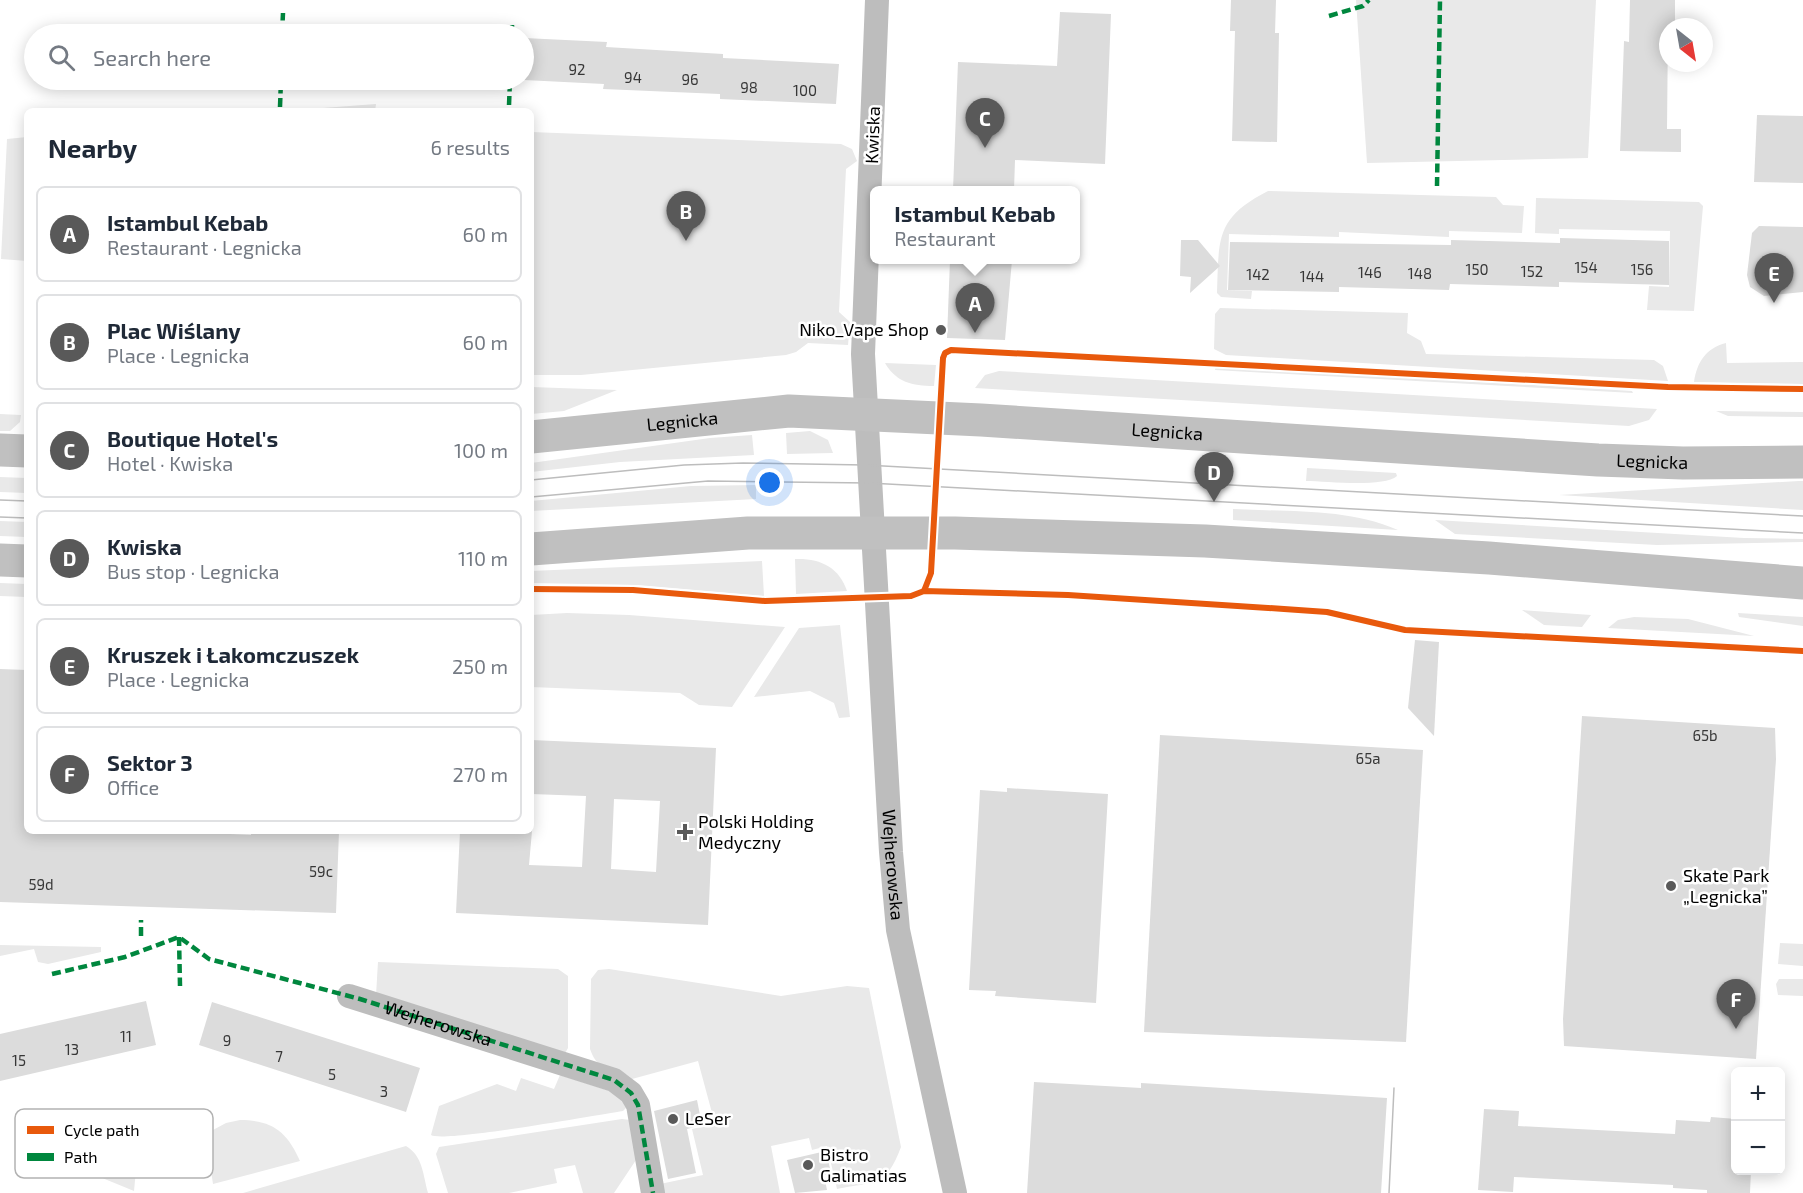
<!DOCTYPE html>
<meta charset="utf-8">
<style>
:root{--surface:#fff;--page:#f6f6f7;--text:#1f2937;--muted:#747a83;--line:#e0e1e3;--accent:#595959}
body{margin:0;font-family:"Exo 2",sans-serif;background:var(--page);color:var(--text)}
.controls{position:absolute;right:18px;bottom:18px;display:grid;overflow:hidden;border-radius:9px;box-shadow:0 3px 15px #0003}
.controls button{width:54px;height:54px;display:grid;place-items:center;padding:0;border:0;border-bottom:2px solid var(--line);background:var(--surface);color:var(--text);font:30px sans-serif}
.compass{position:absolute;left:1659px;top:18px;width:54px;height:54px;border-radius:50%;background:var(--surface);box-shadow:0 3px 15px #0003;rotate:149deg}
.you{position:absolute;left:770px;top:483px;width:21px;height:21px;margin:-15px;border:4px solid #fff;border-radius:50%;background:#1a73e8;box-shadow:0 0 0 9px #1a73e833}
.badge{display:grid;place-items:center;width:39px;height:39px;border-radius:50%;background:var(--accent);color:#fff;font-size:20px;font-weight:700}
.pin{position:absolute;translate:-50% -50px;filter:drop-shadow(0 2px 3px #0008)}
.pin::after{content:'';position:absolute;top:32px;width:21px;height:18px;background:inherit;clip-path:polygon(0 0,100% 0,50% 100%)}
.popup{position:absolute;left:870px;top:186px;width:210px;height:78px;box-sizing:border-box;display:grid;place-content:center;border-radius:9px;background:var(--surface);filter:drop-shadow(0 2px 4px #0005);font-size:20px;white-space:nowrap;color:var(--muted)}
.popup b{font-size:22px;color:var(--text)}
.popup::after{content:'';position:absolute;left:50%;top:100%;margin-left:-12px;border:12px solid transparent;border-top-color:var(--surface)}
.list{margin:0;padding:0;list-style:none}
h2{display:flex;justify-content:space-between;align-items:center;height:78px;margin:0;padding:0 24px;font-size:26px}
h2 small{font-size:20px;font-weight:400;color:var(--muted)}
.list li{display:grid;grid-template-columns:39px 1fr auto;gap:18px;align-items:center;box-sizing:border-box;height:96px;margin:0 12px 12px;padding:0 12px;border:2px solid var(--line);border-radius:9px}
.list b{display:block;font-size:22px;white-space:nowrap}
.list p{margin:0;font-size:20px;white-space:nowrap;color:var(--muted)}
.list em{font-size:20px;font-style:normal;color:var(--muted)}
.icon{flex:none;width:33px;height:33px;fill:none;stroke:currentColor;stroke-width:2;stroke-linecap:round;stroke-linejoin:round}
.map{position:relative;flex:none;width:1803px;height:1193px;overflow:hidden}
.search{position:absolute;background:var(--surface);box-shadow:0 3px 15px #0003;left:24px;top:24px;width:510px;height:66px;display:flex;align-items:center;gap:15px;box-sizing:border-box;padding:0 21px;border-radius:33px;color:var(--muted);font-size:22px}
.panel{position:absolute;background:var(--surface);box-shadow:0 3px 15px #0003;left:24px;top:108px;width:510px;height:726px;border-radius:9px}
.map>svg:first-child{display:block}
.green{fill:#e9e9e9}
.building{fill:#dcdcdc;fill-rule:evenodd}
.lines{fill:none;stroke-linecap:round;stroke-linejoin:round}
.minor{stroke:#bdbdbd;stroke-width:24}
.secondary{stroke:#c0c0c0;stroke-width:33}
.tram{stroke:#bdbdbd;stroke-width:1.5}
.quiet{stroke:#00873e;stroke-width:4.5;stroke-dasharray:9 4.5;stroke-linecap:butt}
.cycleway-casing{stroke:#fff;stroke-width:10}
.cycleway{stroke:#e8590c;stroke-width:6}
.poi-dot{fill:#595959;stroke:#fff;stroke-width:2}
.labels{text-anchor:middle;stroke-width:5;stroke-linejoin:round;paint-order:stroke}
.number-label{font-size:15px;fill:#373737}
.street-label{font-size:18px;fill:#000;stroke:#fff}
.poi-label{font-size:18px;fill:#000;stroke:#fff;text-anchor:start}
.key{fill:#fff;stroke:#b2b2b2;stroke-width:1.5}
.key-label{font-size:16px;fill:#000}
</style>
<div class="map">
<svg width="1803" height="1193" viewBox="0 0 1803 1193">
<rect width="100%" height="100%" fill="#fff"/>
<g class="green">
<path d="M 1356,0 L 1596,0 L 1588,158 L 1367,163 Z"/>
<path d="M 376,104 L 375,111 L 283,111 Z"/>
<path d="M 531,132 L 841,144 L 852,149 L 857,161 L 846,169 L 839,312 L 850,322 L 848,345 L 808,343 L 796,352 L 786,355 L 581,375 L 531,375 Z"/>
<path d="M 27,137 L 27,261 L 1,259 L 7,139 Z"/>
<path d="M 1268,191 L 1496,197 L 1503,205 L 1524,206 L 1522,233 L 1449,231 L 1449,237 L 1339,232 L 1339,237 L 1229,234 L 1227,290 L 1252,291 L 1251,299 L 1221,297 L 1217,293 C 1219,239 1215,218 1268,191 Z"/>
<path d="M 1536,198 L 1699,202 L 1703,206 L 1694,311 L 1647,310 L 1649,286 L 1669,287 L 1670,231 L 1559,229 L 1559,234 L 1535,233 Z"/>
<path d="M 1220,308 L 1408,313 L 1407,333 L 1421,341 L 1426,354 L 1654,360 L 1663,366 L 1668,381 L 1226,355 L 1214,349 L 1215,314 Z"/>
<path d="M 1726,343 L 1727,363 L 1803,362 L 1803,384 L 1694,382 C 1697,362 1706,348 1726,343 Z"/>
<path d="M 885,363 L 936,365 L 934,386 C 912,386 896,382 885,363 Z"/>
<path d="M 1216,366 L 1632,391 L 1633,393 L 1215,370 Z"/>
<path d="M 999,371 L 1657,409 L 1649,420 L 1629,426 L 975,388 L 985,375 Z"/>
<path d="M 531,387 L 617,390 L 564,411 L 531,414 Z"/>
<path d="M 1716,411 L 1803,412 L 1803,417 L 1728,416 Z"/>
<path d="M 0,414 L 21,415 L 20,422 L 10,431 L 0,431 Z"/>
<path d="M 810,431 L 828,440 L 833,453 L 787,454 L 786,433 Z"/>
<path d="M 752,435 L 754,455 L 620,462 L 531,472 L 531,463 L 710,438 Z"/>
<path d="M 1307,468 L 1396,473 L 1397,476 C 1383,488 1326,481 1306,481 Z"/>
<path d="M 0,477 L 27,478 L 27,493 L 0,492 Z"/>
<path d="M 1803,481 L 1803,510 L 1559,495 L 1799,481 Z"/>
<path d="M 756,485 L 756,499 L 531,511 L 531,501 L 691,486 Z"/>
<path d="M 1233,509 C 1288,512 1347,508 1398,530 L 1233,520 Z"/>
<path d="M 1435,520 L 1744,538 L 1803,539 L 1803,542 L 1657,545 L 1455,534 Z"/>
<path d="M 0,521 L 27,522 L 27,537 L 0,536 Z"/>
<path d="M 795,559 C 820,558 839,567 847,591 L 796,594 Z"/>
<path d="M 762,561 L 764,596 L 638,585 L 531,583 L 531,571 Z"/>
<path d="M 0,583 L 27,584 L 27,597 L 0,596 Z"/>
<path d="M 1522,610 L 1591,615 L 1582,627 L 1544,625 Z"/>
<path d="M 567,613 L 629,615 L 785,627 L 732,707 L 699,705 L 680,693 L 531,687 L 531,615 Z"/>
<path d="M 1738,613 L 1803,617 L 1803,626 L 1739,617 Z"/>
<path d="M 1634,617 L 1688,619 L 1754,636 L 1608,628 L 1618,620 Z"/>
<path d="M 840,625 L 850,717 L 839,718 L 834,703 L 810,691 L 754,697 L 799,628 Z"/>
<path d="M 1780,943 L 1803,944 L 1803,966 L 1778,964 Z"/>
<path d="M 0,945 L 101,947 L 101,952 L 48,964 L 38,962 L 34,949 L 0,956 Z"/>
<path d="M 378,962 L 558,969 L 568,976 L 568,1048 L 564,1055 L 376,995 Z"/>
<path d="M 609,969 L 781,996 L 847,986 L 869,988 L 901,1147 C 886,1187 876,1181 837,1189 L 827,1146 L 812,1150 L 809,1138 L 771,1146 L 780,1193 L 662,1193 L 660,1184 L 703,1175 L 692,1129 L 715,1124 L 698,1061 L 632,1079 C 616,1063 599,1076 590,1049 L 591,979 L 598,970 Z"/>
<path d="M 1779,979 L 1803,979 L 1803,996 L 1778,995 L 1776,984 Z"/>
<path d="M 560,1075 L 619,1094 L 627,1107 L 623,1111 C 596,1115 444,1143 431,1135 L 439,1106 L 497,1084 L 516,1091 L 521,1078 L 554,1089 Z"/>
<path d="M 98,1111 L 125,1126 L 138,1149 L 134,1191 L 51,1157 L 60,1120 Z"/>
<path d="M 622,1119 L 630,1120 L 636,1160 L 614,1193 L 583,1193 L 575,1165 L 554,1169 L 557,1183 L 509,1193 L 448,1193 L 436,1154 L 439,1147 Z"/>
<path d="M 240,1120 C 273,1120 287,1132 300,1161 L 213,1184 L 208,1152 L 213,1130 L 226,1123 Z"/>
<path d="M 406,1146 C 423,1156 423,1175 428,1193 L 243,1193 Z"/>
</g>
<g class="building">
<path d="M 1231,0 L 1276,0 L 1275,33 L 1279,33 L 1277,142 L 1232,141 L 1235,31 L 1230,31 Z"/>
<path d="M 1630,0 L 1675,0 L 1675,27 L 1668,27 L 1667,129 L 1681,129 L 1681,152 L 1620,151 L 1624,41 L 1629,42 Z"/>
<path d="M 1060,12 L 1111,14 L 1105,164 L 1015,160 L 1014,190 L 953,190 L 958,62 L 1057,66 Z"/>
<path d="M 524,38 L 607,42 L 606,47 L 723,54 L 723,58 L 839,64 L 836,104 L 720,99 L 720,94 L 603,89 L 604,84 L 524,80 Z"/>
<path d="M 1757,115 L 1803,116 L 1803,183 L 1754,182 Z"/>
<path d="M 1759,226 L 1803,227 L 1803,292 L 1764,296 L 1750,287 L 1747,275 L 1752,233 Z"/>
<path d="M 1560,238 L 1669,241 L 1669,285 L 1559,282 L 1559,287 L 1450,284 L 1449,290 L 1339,287 L 1339,292 L 1228,290 L 1230,242 L 1451,245 L 1451,240 L 1560,243 Z"/>
<path d="M 1181,240 L 1198,240 L 1220,266 L 1190,293 L 1191,277 L 1180,276 Z"/>
<path d="M 950,260 L 1012,260 L 1005,340 L 947,338 Z"/>
<path d="M 1415,640 L 1439,642 L 1434,736 L 1408,708 Z"/>
<path d="M 0,669 L 27,670 L 27,831 L 167,831 L 251,835 L 251,831 L 339,831 L 336,913 L 0,902 Z"/>
<path d="M 1582,716 L 1775,728 L 1776,759 L 1756,1059 L 1564,1046 L 1563,1019 Z"/>
<path d="M 1160,735 L 1423,750 L 1406,1042 L 1144,1032 Z"/>
<path d="M 531,740 L 716,748 L 708,925 L 456,913 L 460,831 L 532,831 L 529,865 L 582,867 L 586,796 L 531,794 ZM 614,799 L 660,801 L 656,872 L 611,869 Z"/>
<path d="M 1007,788 L 1108,794 L 1096,1003 L 995,996 L 996,991 L 969,990 L 980,790 L 1007,792 Z"/>
<path d="M 146,1001 L 156,1045 L 0,1081 L 0,1034 Z"/>
<path d="M 212,1002 L 420,1068 L 406,1112 L 199,1045 Z"/>
<path d="M 1034,1082 L 1141,1088 L 1141,1083 L 1387,1098 L 1381,1193 L 1027,1193 Z"/>
<path d="M 697,1100 L 702,1125 L 687,1129 L 696,1173 L 668,1179 L 654,1111 Z"/>
<path d="M 1484,1109 L 1519,1111 L 1518,1126 L 1675,1134 L 1676,1120 L 1710,1122 L 1711,1117 L 1736,1119 L 1736,1170 L 1751,1170 L 1750,1193 L 1707,1193 L 1707,1190 L 1673,1188 L 1673,1185 L 1514,1177 L 1513,1192 L 1478,1190 Z"/>
<path d="M 826,1151 L 831,1173 L 824,1175 L 827,1190 L 795,1193 L 787,1160 Z"/>
</g>
<g class="lines">
<g class="minor">
<path id="s1" d="M 877,0 L 863,354 L 891,852 L 898,930 L 955,1193"/>
<path d="M 349,996 L 614,1080 L 631,1093 L 638,1105 L 653,1193"/>
</g>
<g class="secondary">
<path id="s2" d="M 531,437 L 789,411 L 981,420 L 1598,460 L 1683,463 L 1803,462"/>
<path d="M 0,450 L 27,451"/>
<path d="M 531,549 L 748,533 L 955,533 L 1205,541 L 1489,558 L 1803,583"/>
<path d="M 0,560 L 27,561"/>
</g>
<g class="tram">
<path d="M 531,480 L 684,465 L 743,463 L 865,465 L 1803,516"/>
<path d="M 531,497 L 708,481 L 869,483 L 1803,533"/>
<path d="M 0,500 L 27,501"/>
<path d="M 0,517 L 27,518"/>
<path d="M 1389,1193 L 1394,1088"/>
</g>
<g class="quiet">
<path d="M 1329,16 L 1363,6 L 1369,0"/>
<path d="M 282,34 L 283,13"/>
<path d="M 512,34 L 512,21"/>
<path d="M 509,105 L 510,80"/>
<path d="M 280,107 L 281,80"/>
<path d="M 1437,186 L 1440,0"/>
<path d="M 141,936 L 141,920"/>
<path d="M 179,937 L 180,986"/>
<path id="s3" d="M 52,974 L 125,957 L 179,937 L 209,959 L 360,999 L 614,1080 L 631,1093 L 638,1105 L 653,1193"/>
</g>
<g class="cycleway-casing">
<g id="cycleway">
<path d="M 531,589 L 633,590 L 765,601 L 911,596 L 924,591 L 1068,595 L 1284,609 L 1327,612 L 1405,630 L 1803,651"/>
<path d="M 924,591 L 931,573 L 943,358 L 945,353 L 951,350 L 1668,387 L 1803,389"/>
</g>
</g>
<use href="#cycleway" class="cycleway"/>
</g>
<g class="poi-dot">
<circle cx="941" cy="330" r="6"/>
<path d="M682 823h6v6h6v6h-6v6h-6v-6h-6v-6h6z"/>
<circle cx="1671" cy="886" r="6"/>
<circle cx="673" cy="1119" r="6"/>
<circle cx="808" cy="1165" r="6"/>
</g>
<g class="labels">
<g class="number-label">
<text x="577" y="75">92</text>
<text x="633" y="83">94</text>
<text x="690" y="85">96</text>
<text x="749" y="93">98</text>
<text x="805" y="96">100</text>
<text x="1586" y="273">154</text>
<text x="1477" y="275">150</text>
<text x="1642" y="275">156</text>
<text x="1532" y="277">152</text>
<text x="1370" y="278">146</text>
<text x="1420" y="279">148</text>
<text x="1258" y="280">142</text>
<text x="1312" y="282">144</text>
<text x="1705" y="741">65b</text>
<text x="1368" y="764">65a</text>
<text x="321" y="877">59c</text>
<text x="41" y="890">59d</text>
<text x="126" y="1042">11</text>
<text x="227" y="1046">9</text>
<text x="72" y="1055">13</text>
<text x="279" y="1062">7</text>
<text x="19" y="1066">15</text>
<text x="332" y="1080">5</text>
<text x="384" y="1097">3</text>
</g>
<g class="street-label">
<text transform="translate(873 135) rotate(-88)" y="6">Kwiska</text>
<text dy="6" stroke="none"><textPath href="#s2" startOffset="152">Legnicka</textPath></text>
<text dy="6" stroke="none"><textPath href="#s2" startOffset="638">Legnicka</textPath></text>
<text dy="6" stroke="none"><textPath href="#s2" startOffset="1124">Legnicka</textPath></text>
<text dy="6" stroke="none"><textPath href="#s1" startOffset="866">Wejherowska</textPath></text>
<text dy="6" stroke="none"><textPath href="#s3" startOffset="408">Wejherowska</textPath></text>
</g>
<g class="poi-label">
<text x="929" y="336" text-anchor="end">Niko_Vape Shop</text>
<text x="698" y="828">Polski Holding<tspan x="698" dy="21">Medyczny</tspan></text>
<text x="1683" y="882">Skate Park<tspan x="1683" dy="21">„Legnicka”</tspan></text>
<text x="685" y="1125">LeSer</text>
<text x="820" y="1161">Bistro<tspan x="820" dy="21">Galimatias</tspan></text>
</g>
</g>
<rect x="15" y="1109" width="198" height="69" rx="9" class="key"/>
<rect x="27" y="1126" width="27" height="8" fill="#e8590c"/>
<rect x="27" y="1153" width="27" height="8" fill="#00873e"/>
<g class="key-label">
<text x="64" y="1136">Cycle path</text>
<text x="64" y="1163">Path</text>
</g>
</svg>
<div class="controls">
<button>+</button>
<button>−</button>
</div>
<svg class="compass" viewBox="-18 -18 36 36"><path d="M0-13l5 13h-10z" fill="#e53935"/><path d="M0 13l5-13h-10z" fill="#747a83"/></svg>
<div class="you"></div>
<div class="pin badge" style="left:975px;top:333px">A</div>
<div class="popup"><b>Istambul Kebab</b>Restaurant</div>
<div class="pin badge" style="left:686px;top:241px">B</div>
<div class="pin badge" style="left:985px;top:148px">C</div>
<div class="pin badge" style="left:1214px;top:502px">D</div>
<div class="pin badge" style="left:1774px;top:303px">E</div>
<div class="pin badge" style="left:1736px;top:1029px">F</div>
<div class="search"><svg class="icon" aria-label="search" viewBox="0 0 24 24"><circle cx="10" cy="10" r="6"/><path d="M15 15l6 6"/></svg>Search here</div>
<section class="panel">
<h2>Nearby<small>6 results</small></h2>
<ul class="list">
<li><span class="badge">A</span><div><b>Istambul Kebab</b><p>Restaurant · Legnicka</p></div><em>60 m</em></li>
<li><span class="badge">B</span><div><b>Plac Wiślany</b><p>Place · Legnicka</p></div><em>60 m</em></li>
<li><span class="badge">C</span><div><b>Boutique Hotel's</b><p>Hotel · Kwiska</p></div><em>100 m</em></li>
<li><span class="badge">D</span><div><b>Kwiska</b><p>Bus stop · Legnicka</p></div><em>110 m</em></li>
<li><span class="badge">E</span><div><b>Kruszek i Łakomczuszek</b><p>Place · Legnicka</p></div><em>250 m</em></li>
<li><span class="badge">F</span><div><b>Sektor 3</b><p>Office</p></div><em>270 m</em></li>
</ul>
</section>
</div>
